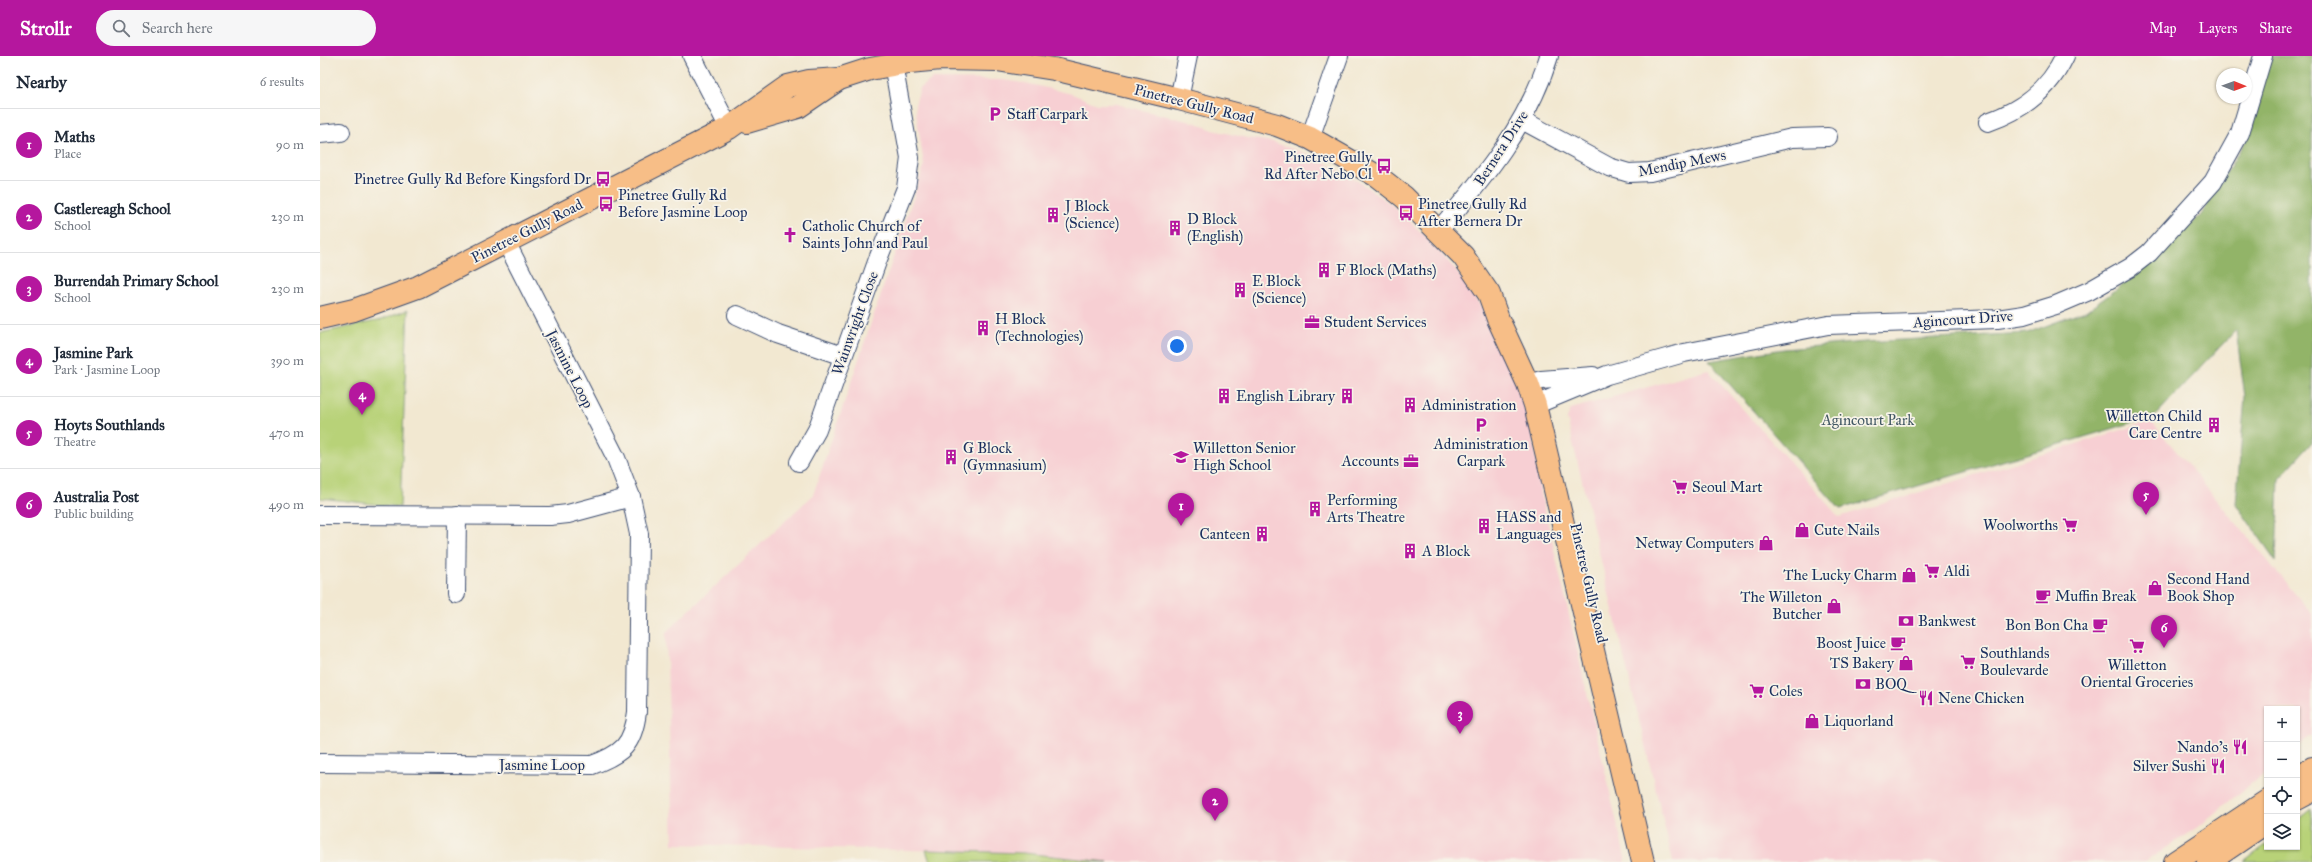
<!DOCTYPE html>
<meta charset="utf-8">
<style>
:root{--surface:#fff;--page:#f6f6f7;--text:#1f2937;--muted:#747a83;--line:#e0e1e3;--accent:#b5179e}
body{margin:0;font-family:"IM FELL Great Primer",serif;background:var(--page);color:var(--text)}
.controls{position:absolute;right:12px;bottom:12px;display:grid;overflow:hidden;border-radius:0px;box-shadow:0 1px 3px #0004}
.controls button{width:36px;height:36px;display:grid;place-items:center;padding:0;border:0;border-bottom:1px solid var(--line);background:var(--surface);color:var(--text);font:20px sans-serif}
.compass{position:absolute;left:1896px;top:12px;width:36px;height:36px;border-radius:50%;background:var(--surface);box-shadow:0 1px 3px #0004;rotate:91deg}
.you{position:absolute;left:857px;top:290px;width:14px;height:14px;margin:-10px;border:3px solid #fff;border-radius:50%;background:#1a73e8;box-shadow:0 0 0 6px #1a73e833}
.badge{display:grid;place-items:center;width:26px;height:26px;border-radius:50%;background:var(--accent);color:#fff;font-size:13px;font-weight:700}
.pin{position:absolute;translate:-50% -33px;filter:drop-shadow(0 1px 2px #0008)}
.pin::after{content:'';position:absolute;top:21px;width:14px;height:12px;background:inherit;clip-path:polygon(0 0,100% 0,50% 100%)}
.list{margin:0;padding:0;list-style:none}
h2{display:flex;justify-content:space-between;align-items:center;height:52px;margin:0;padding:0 16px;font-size:17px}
h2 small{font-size:13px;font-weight:400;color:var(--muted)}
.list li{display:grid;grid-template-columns:26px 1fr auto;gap:12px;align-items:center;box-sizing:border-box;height:72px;padding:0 16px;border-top:1px solid var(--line)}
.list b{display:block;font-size:15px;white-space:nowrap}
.list p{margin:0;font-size:13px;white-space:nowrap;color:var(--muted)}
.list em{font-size:13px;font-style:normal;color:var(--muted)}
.icon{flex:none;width:22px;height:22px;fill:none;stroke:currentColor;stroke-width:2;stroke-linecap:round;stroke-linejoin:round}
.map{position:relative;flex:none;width:1992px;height:806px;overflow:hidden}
header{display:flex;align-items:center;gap:24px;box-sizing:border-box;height:56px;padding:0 20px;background:var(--accent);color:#fff}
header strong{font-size:19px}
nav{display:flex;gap:22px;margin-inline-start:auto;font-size:14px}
.search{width:280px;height:36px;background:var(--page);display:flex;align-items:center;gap:10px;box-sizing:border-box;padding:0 14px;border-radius:22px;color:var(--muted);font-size:15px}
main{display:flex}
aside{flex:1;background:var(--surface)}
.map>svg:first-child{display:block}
.built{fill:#f7cfd3}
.green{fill:#b8d278;stroke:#6a806b}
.forest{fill:#92b468;stroke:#567263}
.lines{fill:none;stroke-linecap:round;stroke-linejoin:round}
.minor-casing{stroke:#3b4b6f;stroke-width:20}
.major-casing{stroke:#3b4b6f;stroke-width:24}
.minor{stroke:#fff;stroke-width:18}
.major{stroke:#f7be87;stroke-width:22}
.labels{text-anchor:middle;stroke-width:3.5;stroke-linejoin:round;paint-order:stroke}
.street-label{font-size:15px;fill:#1b2f5e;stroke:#f7f3e8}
.poi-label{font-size:15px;fill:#1b2f5e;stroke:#f7f3e8;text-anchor:start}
.park-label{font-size:15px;fill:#425864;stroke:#f7f3e8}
</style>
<header>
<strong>Strollr</strong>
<div class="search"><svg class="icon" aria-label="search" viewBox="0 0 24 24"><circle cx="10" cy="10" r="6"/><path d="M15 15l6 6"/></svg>Search here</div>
<nav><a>Map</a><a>Layers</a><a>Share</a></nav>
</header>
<main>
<aside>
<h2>Nearby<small>6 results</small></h2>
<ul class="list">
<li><span class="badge">1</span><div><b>Maths</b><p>Place</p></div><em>90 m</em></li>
<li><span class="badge">2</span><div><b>Castlereagh School</b><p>School</p></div><em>230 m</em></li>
<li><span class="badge">3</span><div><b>Burrendah Primary School</b><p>School</p></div><em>230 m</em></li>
<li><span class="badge">4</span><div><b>Jasmine Park</b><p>Park · Jasmine Loop</p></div><em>390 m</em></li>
<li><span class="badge">5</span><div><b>Hoyts Southlands</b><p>Theatre</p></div><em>470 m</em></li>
<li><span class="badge">6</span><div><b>Australia Post</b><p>Public building</p></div><em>490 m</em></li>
</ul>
</aside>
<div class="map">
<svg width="1992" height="806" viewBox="0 0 1992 806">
<rect width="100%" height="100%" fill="#f7f3e8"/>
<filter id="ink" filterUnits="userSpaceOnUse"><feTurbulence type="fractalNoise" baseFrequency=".025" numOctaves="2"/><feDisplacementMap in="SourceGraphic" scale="8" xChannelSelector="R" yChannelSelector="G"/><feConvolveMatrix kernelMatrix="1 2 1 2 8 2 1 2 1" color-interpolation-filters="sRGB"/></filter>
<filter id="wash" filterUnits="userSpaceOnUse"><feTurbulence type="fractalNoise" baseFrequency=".012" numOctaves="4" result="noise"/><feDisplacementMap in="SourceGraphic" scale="16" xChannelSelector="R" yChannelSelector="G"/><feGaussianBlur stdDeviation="0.9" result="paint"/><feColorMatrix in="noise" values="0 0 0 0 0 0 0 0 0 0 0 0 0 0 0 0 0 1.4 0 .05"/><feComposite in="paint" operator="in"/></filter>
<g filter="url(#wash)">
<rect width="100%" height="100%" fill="#f2e8d1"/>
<g class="built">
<path d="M 612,23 L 682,24 L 710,28 L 752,38 L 777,48 L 796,48 L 876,67 L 893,74 L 927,82 L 953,86 L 995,101 L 1036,124 L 1072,149 L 1104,179 L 1134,212 L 1167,259 L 1189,303 L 1213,378 L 1218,424 L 1306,806 L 788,806 L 704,797 L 353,788 L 346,576 L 493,439 L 604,110 L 595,49 L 600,32 Z"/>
<path d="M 1388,314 L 1519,461 L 1831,365 L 1992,558 L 1992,679 L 1977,691 L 1977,653 L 1947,653 L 1947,715 L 1876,772 L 1825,806 L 1353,806 L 1247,362 L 1251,353 Z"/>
</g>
<g class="green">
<path d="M 88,254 L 80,451 L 0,442 L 0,277 L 61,264 Z"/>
<path d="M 1992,753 L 1992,806 L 1924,806 L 1947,788 L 1947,791 L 1977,791 L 1977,765 Z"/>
<path d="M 606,794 L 704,797 L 788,806 L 610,806 Z"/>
</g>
<path class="forest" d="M 1947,0 L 1992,0 L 1992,386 L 1959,423 L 1956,505 L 1916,448 L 1925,341 L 1916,274 L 1835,360 L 1520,453 L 1389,305 L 1464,293 L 1545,286 L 1707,277 L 1768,254 L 1819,217 L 1881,159 L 1933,72 Z"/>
</g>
<g filter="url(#ink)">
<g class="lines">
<g class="minor-casing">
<g id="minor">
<path d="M 372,0 L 409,72"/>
<path d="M 859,43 L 868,0"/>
<path d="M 1202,64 L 1289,111 L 1309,117 L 1330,116 L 1472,82 L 1508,81"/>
<path d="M 1668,66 C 1703,54 1729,34 1745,0"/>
<path d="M 0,78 L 21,76"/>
<path d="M 990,82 L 1019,0"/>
<path d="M 1119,174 C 1164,122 1209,67 1229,0"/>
<path d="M 417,259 L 458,278 L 523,300"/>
<path d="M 1208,328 L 1221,324 L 1273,320"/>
<path d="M 1215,349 L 1287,319 L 1364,297 L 1508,269 L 1677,263 L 1704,259 L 1736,249 L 1769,235 L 1811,211 L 1829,197 L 1893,126 L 1920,77 L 1943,0"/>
<path d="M 479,406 L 497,374 L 558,203 L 586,132 L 590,102 L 573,8"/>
<path d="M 0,459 L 230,460 L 248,458 L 311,441"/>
<path d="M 136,538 L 137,459"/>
<path d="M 0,707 L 272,709 C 302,698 313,689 317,656 L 319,478 L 311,441 L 296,402 L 186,186"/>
</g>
</g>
<g class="major-casing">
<g id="major">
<path d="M 427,66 L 478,51 L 519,23"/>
<path d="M 0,262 L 34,254 L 98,231 L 409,72 L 468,30 L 489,25 L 519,23 L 550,13 L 589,6 L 621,3 L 677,4 L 734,13 L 859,43 L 957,69 L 990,82 L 1057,120 L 1084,141 L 1143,200 L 1169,238 L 1178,263 L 1208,328 L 1215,349 L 1323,806"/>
<path d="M 1977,725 L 1992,712"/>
<path d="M 1977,743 L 1992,735"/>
<path d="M 1855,806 L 1947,745"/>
<path d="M 1888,806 L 1947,766"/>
</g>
</g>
<use href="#minor" class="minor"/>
<use href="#major" class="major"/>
</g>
</g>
<defs>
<g id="parking-bare" transform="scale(1.2)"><path d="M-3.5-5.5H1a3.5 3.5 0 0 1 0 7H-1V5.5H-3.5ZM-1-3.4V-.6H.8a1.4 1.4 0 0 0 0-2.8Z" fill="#b5179e" stroke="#f7f3e8" stroke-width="2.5" paint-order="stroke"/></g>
<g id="bus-bare" transform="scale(1.2)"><path d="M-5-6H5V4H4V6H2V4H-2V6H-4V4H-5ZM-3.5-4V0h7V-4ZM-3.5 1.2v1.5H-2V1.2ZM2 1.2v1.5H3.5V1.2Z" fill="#b5179e" stroke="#f7f3e8" stroke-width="2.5" paint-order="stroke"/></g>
<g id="building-bare" transform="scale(1.2)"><path d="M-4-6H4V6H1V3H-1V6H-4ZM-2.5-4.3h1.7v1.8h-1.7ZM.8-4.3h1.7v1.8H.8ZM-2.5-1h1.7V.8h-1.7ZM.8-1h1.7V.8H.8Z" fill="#b5179e" stroke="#f7f3e8" stroke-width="2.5" paint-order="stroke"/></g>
<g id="church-bare" transform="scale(1.2)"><path d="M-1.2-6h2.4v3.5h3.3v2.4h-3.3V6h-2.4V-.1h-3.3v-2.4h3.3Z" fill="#b5179e" stroke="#f7f3e8" stroke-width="2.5" paint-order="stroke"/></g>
<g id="office-bare" transform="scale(1.2)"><path d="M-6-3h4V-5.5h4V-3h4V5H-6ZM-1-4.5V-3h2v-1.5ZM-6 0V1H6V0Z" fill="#b5179e" stroke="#f7f3e8" stroke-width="2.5" paint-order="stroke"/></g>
<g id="school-bare" transform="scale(1.2)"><path d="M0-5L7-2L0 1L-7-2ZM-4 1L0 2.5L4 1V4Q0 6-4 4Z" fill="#b5179e" stroke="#f7f3e8" stroke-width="2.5" paint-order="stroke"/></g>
<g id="supermarket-bare" transform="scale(1.2)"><path d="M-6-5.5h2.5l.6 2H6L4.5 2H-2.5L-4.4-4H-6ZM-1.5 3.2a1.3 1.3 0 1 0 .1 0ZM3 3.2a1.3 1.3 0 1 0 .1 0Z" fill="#b5179e" stroke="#f7f3e8" stroke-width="2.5" paint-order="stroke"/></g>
<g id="shop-bare" transform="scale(1.2)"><path d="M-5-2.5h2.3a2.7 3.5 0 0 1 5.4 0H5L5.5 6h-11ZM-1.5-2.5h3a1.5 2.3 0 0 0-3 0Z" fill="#b5179e" stroke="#f7f3e8" stroke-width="2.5" paint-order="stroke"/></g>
<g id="cafe-bare" transform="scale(1.2)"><path d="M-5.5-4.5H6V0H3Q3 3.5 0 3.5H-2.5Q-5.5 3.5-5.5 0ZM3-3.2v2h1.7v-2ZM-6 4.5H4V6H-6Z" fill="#b5179e" stroke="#f7f3e8" stroke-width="2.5" paint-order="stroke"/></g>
<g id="bank-bare" transform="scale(1.2)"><path d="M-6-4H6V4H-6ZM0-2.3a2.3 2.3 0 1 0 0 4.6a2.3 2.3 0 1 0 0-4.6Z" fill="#b5179e" stroke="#f7f3e8" stroke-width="2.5" paint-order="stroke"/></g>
<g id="restaurant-bare" transform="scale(1.2)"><path d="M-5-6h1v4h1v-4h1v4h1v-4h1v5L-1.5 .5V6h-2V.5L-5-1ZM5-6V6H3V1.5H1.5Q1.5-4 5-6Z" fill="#b5179e" stroke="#f7f3e8" stroke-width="2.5" paint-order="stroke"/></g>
</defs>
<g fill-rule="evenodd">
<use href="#parking-bare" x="675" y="58"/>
<use href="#bus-bare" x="1064" y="110"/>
<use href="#bus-bare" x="283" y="123"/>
<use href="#bus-bare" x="286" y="148"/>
<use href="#bus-bare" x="1086" y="157"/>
<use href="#building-bare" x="733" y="159"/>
<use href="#building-bare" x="855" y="172"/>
<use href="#church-bare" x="470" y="179"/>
<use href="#building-bare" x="1004" y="214"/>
<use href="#building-bare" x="920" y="234"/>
<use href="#office-bare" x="992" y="266"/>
<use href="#building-bare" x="663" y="272"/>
<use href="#building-bare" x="904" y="340"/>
<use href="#building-bare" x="1027" y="340"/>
<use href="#building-bare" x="1090" y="349"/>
<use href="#parking-bare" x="1161" y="369"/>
<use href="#building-bare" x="1894" y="369"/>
<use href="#building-bare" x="631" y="401"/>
<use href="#school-bare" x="861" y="401"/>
<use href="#office-bare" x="1091" y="405"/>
<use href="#supermarket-bare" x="1360" y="431"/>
<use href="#building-bare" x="995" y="453"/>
<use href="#supermarket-bare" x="1750" y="469"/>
<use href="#building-bare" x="1164" y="470"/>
<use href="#shop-bare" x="1482" y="474"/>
<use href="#building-bare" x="942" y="478"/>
<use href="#shop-bare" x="1446" y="487"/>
<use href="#building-bare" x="1090" y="495"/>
<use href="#supermarket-bare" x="1612" y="515"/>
<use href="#shop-bare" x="1589" y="519"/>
<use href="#shop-bare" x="1835" y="532"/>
<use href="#cafe-bare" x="1723" y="540"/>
<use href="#shop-bare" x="1514" y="550"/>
<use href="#bank-bare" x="1586" y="565"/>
<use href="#cafe-bare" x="1780" y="569"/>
<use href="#cafe-bare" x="1578" y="587"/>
<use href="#supermarket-bare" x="1817" y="590"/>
<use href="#supermarket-bare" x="1648" y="606"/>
<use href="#shop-bare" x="1586" y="607"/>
<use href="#bank-bare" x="1543" y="628"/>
<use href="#supermarket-bare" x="1437" y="635"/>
<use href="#restaurant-bare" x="1606" y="642"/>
<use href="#shop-bare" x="1492" y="665"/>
<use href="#restaurant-bare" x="1920" y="691"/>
<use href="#restaurant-bare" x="1898" y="710"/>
</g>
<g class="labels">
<g class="street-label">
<text transform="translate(874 48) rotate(14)" y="5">Pinetree Gully Road</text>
<text transform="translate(1181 92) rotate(-57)" y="5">Bernera Drive</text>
<text transform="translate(1362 107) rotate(-11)" y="5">Mendip Mews</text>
<text transform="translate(207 175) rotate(-27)" y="5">Pinetree Gully Road</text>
<text transform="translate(1643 263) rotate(-4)" y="5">Agincourt Drive</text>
<text transform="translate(535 267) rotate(-70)" y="5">Wainwright Close</text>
<text transform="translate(250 313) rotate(63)" y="5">Jasmine Loop</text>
<text transform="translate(1269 527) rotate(77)" y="5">Pinetree Gully Road</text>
<text x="222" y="714">Jasmine Loop</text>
</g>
<g class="poi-label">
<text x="687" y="63">Staff Carpark</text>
<text x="1052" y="106" text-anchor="end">Pinetree Gully<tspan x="1052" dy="17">Rd After Nebo Cl</tspan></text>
<text x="271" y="128" text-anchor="end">Pinetree Gully Rd Before Kingsford Dr</text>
<text x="298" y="144">Pinetree Gully Rd<tspan x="298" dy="17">Before Jasmine Loop</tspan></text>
<text x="1098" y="153">Pinetree Gully Rd<tspan x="1098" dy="17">After Bernera Dr</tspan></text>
<text x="745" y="155">J Block<tspan x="745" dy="17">(Science)</tspan></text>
<text x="867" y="168">D Block<tspan x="867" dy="17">(English)</tspan></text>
<text x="482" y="175">Catholic Church of<tspan x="482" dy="17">Saints John and Paul</tspan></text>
<text x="1016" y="219">F Block (Maths)</text>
<text x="932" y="230">E Block<tspan x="932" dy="17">(Science)</tspan></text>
<text x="675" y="268">H Block<tspan x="675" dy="17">(Technologies)</tspan></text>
<text x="1004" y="271">Student Services</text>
<text x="916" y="345">English</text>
<text x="1015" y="345" text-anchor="end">Library</text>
<text x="1102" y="354">Administration</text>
<text x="1882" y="365" text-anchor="end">Willetton Child<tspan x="1882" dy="17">Care Centre</tspan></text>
<text x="1161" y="393" text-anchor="middle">Administration<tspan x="1161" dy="17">Carpark</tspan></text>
<text x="643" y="397">G Block<tspan x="643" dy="17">(Gymnasium)</tspan></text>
<text x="873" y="397">Willetton Senior<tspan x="873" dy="17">High School</tspan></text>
<text x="1079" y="410" text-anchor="end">Accounts</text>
<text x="1372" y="436">Seoul Mart</text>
<text x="1007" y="449">Performing<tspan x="1007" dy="17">Arts Theatre</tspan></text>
<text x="1176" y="466">HASS and<tspan x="1176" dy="17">Languages</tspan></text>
<text x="1738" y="474" text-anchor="end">Woolworths</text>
<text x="1494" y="479">Cute Nails</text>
<text x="930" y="483" text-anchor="end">Canteen</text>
<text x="1434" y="492" text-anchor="end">Netway Computers</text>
<text x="1102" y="500">A Block</text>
<text x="1624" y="520">Aldi</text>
<text x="1577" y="524" text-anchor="end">The Lucky Charm</text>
<text x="1847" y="528">Second Hand<tspan x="1847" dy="17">Book Shop</tspan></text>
<text x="1735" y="545">Muffin Break</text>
<text x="1502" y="546" text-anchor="end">The Willeton<tspan x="1502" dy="17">Butcher</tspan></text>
<text x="1598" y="570">Bankwest</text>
<text x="1768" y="574" text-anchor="end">Bon Bon Cha</text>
<text x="1566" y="592" text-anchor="end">Boost Juice</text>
<text x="1660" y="602">Southlands<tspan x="1660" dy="17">Boulevarde</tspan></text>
<text x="1574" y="612" text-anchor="end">TS Bakery</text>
<text x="1817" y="614" text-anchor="middle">Willetton<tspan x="1817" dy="17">Oriental Groceries</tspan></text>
<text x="1555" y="633">BOQ</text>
<text x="1449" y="640">Coles</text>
<text x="1618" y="647">Nene Chicken</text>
<text x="1504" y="670">Liquorland</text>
<text x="1908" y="696" text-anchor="end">Nando's</text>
<text x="1886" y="715" text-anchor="end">Silver Sushi</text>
</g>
<g class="park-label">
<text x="1548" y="369">Agincourt Park</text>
</g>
</g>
</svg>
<div class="controls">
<button>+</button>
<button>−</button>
<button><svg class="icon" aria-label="locate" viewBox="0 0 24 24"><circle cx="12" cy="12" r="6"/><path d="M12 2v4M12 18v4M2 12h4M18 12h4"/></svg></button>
<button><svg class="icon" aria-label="layers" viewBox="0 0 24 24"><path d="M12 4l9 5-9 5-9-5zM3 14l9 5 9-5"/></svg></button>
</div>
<svg class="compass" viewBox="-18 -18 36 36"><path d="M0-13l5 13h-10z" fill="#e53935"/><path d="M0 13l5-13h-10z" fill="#747a83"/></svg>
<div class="you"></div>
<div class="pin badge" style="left:861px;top:470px">1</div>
<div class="pin badge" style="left:895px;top:765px">2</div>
<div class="pin badge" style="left:1140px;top:678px">3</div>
<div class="pin badge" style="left:42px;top:359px">4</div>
<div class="pin badge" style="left:1826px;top:459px">5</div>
<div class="pin badge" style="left:1844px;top:592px">6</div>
</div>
</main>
